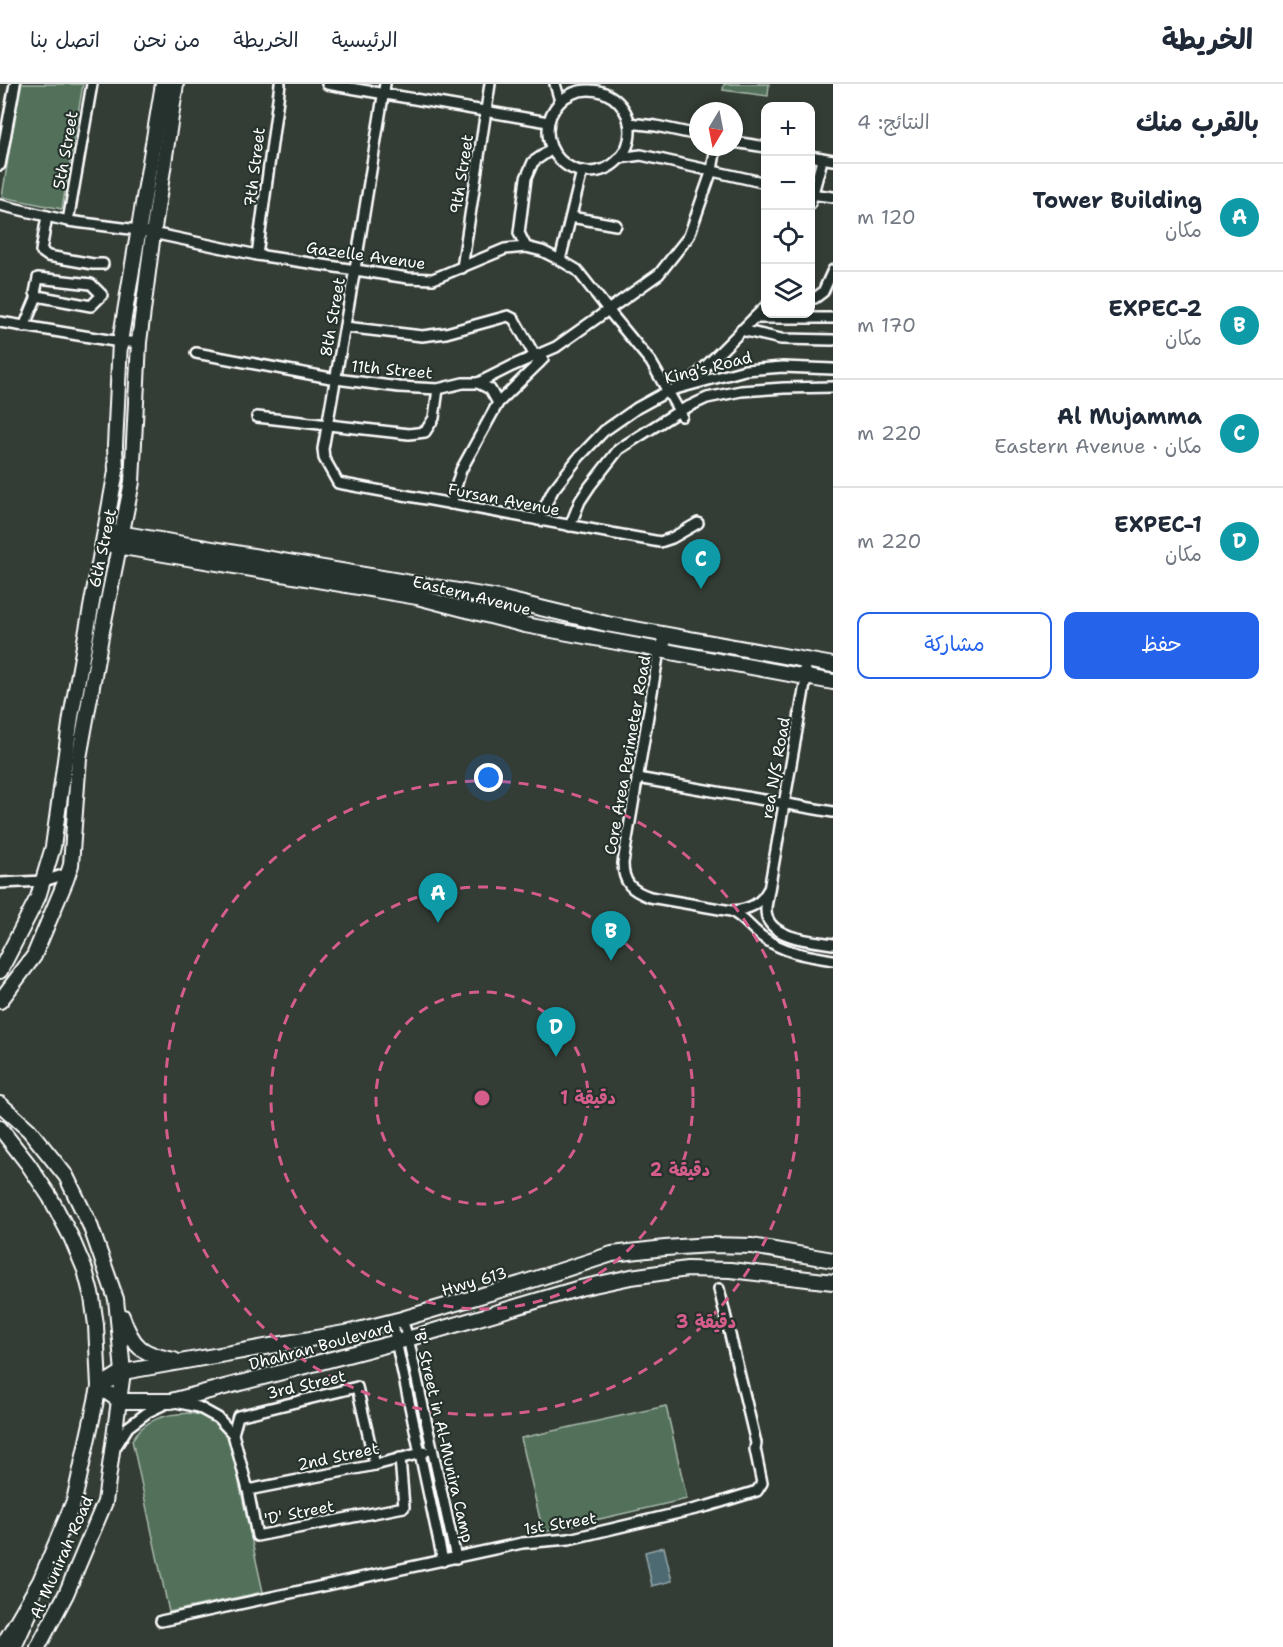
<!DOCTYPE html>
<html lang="ar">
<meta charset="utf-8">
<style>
:root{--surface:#fff;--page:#f2f2f3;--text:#1f2937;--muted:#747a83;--line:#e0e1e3;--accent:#2563eb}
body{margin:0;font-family:"Shantell Sans","Playpen Sans Arabic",sans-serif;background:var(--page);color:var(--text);direction:rtl}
.controls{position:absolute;right:18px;top:18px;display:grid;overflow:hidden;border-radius:12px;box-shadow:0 3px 9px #0003}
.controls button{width:54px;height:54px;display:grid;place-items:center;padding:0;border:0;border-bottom:2px solid var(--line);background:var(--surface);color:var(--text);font:30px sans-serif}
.compass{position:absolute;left:689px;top:18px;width:54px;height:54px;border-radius:50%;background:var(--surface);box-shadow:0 3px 9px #0003;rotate:190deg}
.you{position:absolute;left:489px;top:694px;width:21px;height:21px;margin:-15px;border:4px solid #fff;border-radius:50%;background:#1a73e8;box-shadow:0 0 0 9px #1a73e833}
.badge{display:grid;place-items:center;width:39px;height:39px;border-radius:50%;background:var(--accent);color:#fff;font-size:20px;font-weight:700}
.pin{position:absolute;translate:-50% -50px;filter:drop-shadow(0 2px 3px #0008)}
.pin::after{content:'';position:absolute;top:32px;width:21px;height:18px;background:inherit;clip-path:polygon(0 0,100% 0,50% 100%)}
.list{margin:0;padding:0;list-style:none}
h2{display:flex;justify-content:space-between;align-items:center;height:78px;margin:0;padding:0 24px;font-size:26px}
h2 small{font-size:20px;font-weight:400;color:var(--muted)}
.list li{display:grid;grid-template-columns:39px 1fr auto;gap:18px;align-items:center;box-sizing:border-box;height:108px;padding:0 24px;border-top:2px solid var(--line)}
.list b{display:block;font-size:22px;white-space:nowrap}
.list p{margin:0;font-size:20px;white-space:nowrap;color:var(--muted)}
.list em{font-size:20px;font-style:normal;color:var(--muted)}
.actions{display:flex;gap:12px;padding:18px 24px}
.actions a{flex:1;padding:14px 0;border:2px solid var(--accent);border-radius:12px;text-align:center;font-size:21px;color:var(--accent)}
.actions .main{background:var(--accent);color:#fff}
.icon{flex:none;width:33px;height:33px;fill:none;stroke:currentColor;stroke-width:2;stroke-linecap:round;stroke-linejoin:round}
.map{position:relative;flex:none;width:833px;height:1563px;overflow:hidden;direction:ltr}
header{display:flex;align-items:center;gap:36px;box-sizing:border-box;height:84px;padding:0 30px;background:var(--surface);border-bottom:2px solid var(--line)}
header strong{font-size:28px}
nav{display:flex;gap:33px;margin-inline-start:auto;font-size:21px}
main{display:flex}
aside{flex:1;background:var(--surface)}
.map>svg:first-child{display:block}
.green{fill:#52715a;stroke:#a8b8ac;stroke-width:1.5}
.water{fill:#4d6b73;stroke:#94a6ab;stroke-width:1.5}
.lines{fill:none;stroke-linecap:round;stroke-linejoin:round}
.street-casing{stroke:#fff;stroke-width:14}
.secondary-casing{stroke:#fff;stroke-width:18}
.street{stroke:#26332d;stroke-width:9}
.secondary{stroke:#26332d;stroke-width:14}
.ring{fill:none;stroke:#d45d8c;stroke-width:3;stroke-dasharray:10 8}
.labels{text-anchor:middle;stroke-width:4.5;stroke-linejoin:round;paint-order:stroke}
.street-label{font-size:16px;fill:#fff;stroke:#26332d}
.centre{fill:#d45d8c;stroke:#26332d;stroke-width:3}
.ring-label{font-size:18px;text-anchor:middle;font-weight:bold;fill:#d45d8c;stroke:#26332d;stroke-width:4.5;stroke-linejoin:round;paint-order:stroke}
</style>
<header>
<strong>الخريطة</strong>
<nav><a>الرئيسية</a><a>الخريطة</a><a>من نحن</a><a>اتصل بنا</a></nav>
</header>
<main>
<aside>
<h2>بالقرب منك<small>النتائج: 4</small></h2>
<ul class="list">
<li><span class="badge" style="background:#0f9aa8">A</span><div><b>Tower Building</b><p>مكان</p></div><em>120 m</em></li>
<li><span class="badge" style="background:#0f9aa8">B</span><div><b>EXPEC-2</b><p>مكان</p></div><em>170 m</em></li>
<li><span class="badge" style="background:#0f9aa8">C</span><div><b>Al Mujamma</b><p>مكان · Eastern Avenue</p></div><em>220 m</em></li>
<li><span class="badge" style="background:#0f9aa8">D</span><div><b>EXPEC-1</b><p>مكان</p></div><em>220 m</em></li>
</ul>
<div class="actions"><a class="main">حفظ</a><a>مشاركة</a></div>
</aside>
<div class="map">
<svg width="833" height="1563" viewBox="0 0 833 1563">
<rect width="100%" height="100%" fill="#343d35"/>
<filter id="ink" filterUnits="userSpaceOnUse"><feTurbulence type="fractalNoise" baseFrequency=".0167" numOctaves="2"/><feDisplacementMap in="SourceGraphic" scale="12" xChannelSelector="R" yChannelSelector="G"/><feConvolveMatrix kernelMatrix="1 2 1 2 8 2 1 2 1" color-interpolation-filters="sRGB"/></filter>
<g filter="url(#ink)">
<g class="green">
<path d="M 20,0 L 83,0 L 62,125 L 2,113 Z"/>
<path d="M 724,0 L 769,0 L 768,12 L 723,6 Z"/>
<path d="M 666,1322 L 687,1415 L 543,1448 L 521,1354 Z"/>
<path d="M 190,1329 C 206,1332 217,1335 228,1348 L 263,1508 L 169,1528 L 132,1356 C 145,1334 167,1330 190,1329 Z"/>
</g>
<path class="water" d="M 664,1463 L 672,1497 L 652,1502 L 645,1468 Z"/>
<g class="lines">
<g class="street-casing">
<g id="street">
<path d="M 327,0 L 548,38"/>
<path d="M 385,0 L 355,185 L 323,365 L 324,374 L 338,399 L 660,458 L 672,454 L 698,439"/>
<path d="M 555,0 L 560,17"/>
<circle cx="589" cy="47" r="41"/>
<path d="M 629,39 L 656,42 L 698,51"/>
<path d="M 734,58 L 766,63"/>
<path d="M 810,72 L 833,76"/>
<path d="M 619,74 L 641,71 L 766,99"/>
<path d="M 0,81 L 15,0"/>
<path d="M 810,110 L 833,113"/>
<path d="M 810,120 L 821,80 L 821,74"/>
<path d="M 0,121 L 68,137 L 138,146 L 257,171 L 408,194 L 433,195 L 505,165 L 526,163 L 542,167 L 560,176 L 577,186 L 613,232 L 651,278 L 682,332"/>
<path d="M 47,132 L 41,167 L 48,172 L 93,180 L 103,180"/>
<path d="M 571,133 L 616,141"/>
<path d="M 68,137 L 92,0"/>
<path d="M 526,163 L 519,149 L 526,94 L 533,78 L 552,65"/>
<path d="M 257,171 L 280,0"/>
<path d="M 560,176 L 582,87"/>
<path d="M 462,184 L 490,0"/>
<path d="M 810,213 L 815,214 L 823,208 L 833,186"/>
<path d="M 754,234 L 833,234"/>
<path d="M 0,238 L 120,258 L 139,258"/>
<path d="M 24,243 L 37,212 L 35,209 L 38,194 L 91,200 L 102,211 L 91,222 L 37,212"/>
<path d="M 345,243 L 422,252 L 446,249 L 508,232 L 514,235 L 539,279"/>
<path d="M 741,246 L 781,255 L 833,256"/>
<path d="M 196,269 L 336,295 L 399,303 L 438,305 L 463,299 L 478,299 L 512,282 L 556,263 L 659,190 L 689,152 L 712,86 L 716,63"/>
<path d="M 478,299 L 490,305 L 498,319"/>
<path d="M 689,299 L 766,222"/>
<path d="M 257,333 L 409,350 L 425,348 L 434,334 L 438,305"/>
<path d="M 451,420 L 461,386 L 498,319 L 543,275"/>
<path d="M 538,436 L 553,406 L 579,373 L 604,347 L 637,324 L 668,307 L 745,286 L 783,283 L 833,285"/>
<path d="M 570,442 L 580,417 L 590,402 L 619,365 L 679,327 L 707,314 L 741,307 L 784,304 L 833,303"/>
<path d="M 674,553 L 662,559 L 659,567 L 623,779 C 623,799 632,807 650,813 L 731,827 C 745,834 752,846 764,854 C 785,869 809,872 833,876"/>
<path d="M 797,575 L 803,580 L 807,589 L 766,823 C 766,827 766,830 767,833 C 774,855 814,857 833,860"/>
<path d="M 637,694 L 833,728"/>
<path d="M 0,799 L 44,797 L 69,789"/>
<path d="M 733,827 C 749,825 760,821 768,806"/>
<path d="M 402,1235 L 408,1254 L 456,1474"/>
<path d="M 392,1238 L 443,1477"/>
<path d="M 115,1364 L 128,1343 L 148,1328 L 171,1317 L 198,1323 L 218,1334 L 233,1350"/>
<path d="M 375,1381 L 357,1303 L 238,1332 L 233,1350 L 248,1406 L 257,1452 L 404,1423 L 400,1374"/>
<path d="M 248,1406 L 375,1381 L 425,1368"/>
<path d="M 161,1537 L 522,1459 L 569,1455 L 708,1422 L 757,1407 L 762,1399 L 755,1365 L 756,1359 L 719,1205"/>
</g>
</g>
<g class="secondary-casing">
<g id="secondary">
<path d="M 113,448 L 499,514 L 607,540 L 833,581"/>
<path d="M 111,461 L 417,513 L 525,541 L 833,598"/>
<path d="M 0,887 L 38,813 L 53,763 L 71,633 L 116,387 L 115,362 L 120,258 L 163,0"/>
<path d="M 0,917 L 34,872 L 66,796 L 71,781 L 79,674 L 102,547 L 132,398 L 139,258 L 152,157 L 176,0"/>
<path d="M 0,1020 L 29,1046 L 66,1092 L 90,1141 L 116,1215 L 123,1288 L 105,1418 L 66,1510 L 38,1563"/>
<path d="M 0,1044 L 28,1080 L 50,1113 L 71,1153 L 85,1186 L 92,1213 L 96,1241 L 99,1303 L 74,1417 L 40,1497 L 2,1563"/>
<path d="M 122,1232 C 133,1263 141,1270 174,1276"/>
<path d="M 99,1303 L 120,1317 L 171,1317 L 397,1258 L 580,1204 L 631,1193 L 687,1185 L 730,1186 L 833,1198"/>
<path d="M 99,1303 L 123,1288 L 350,1248 L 402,1235 L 520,1200 L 612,1170 L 665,1164 L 710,1161 L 752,1162 L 833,1176"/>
<path d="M 14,1563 L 29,1530"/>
</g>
</g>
<use href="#street" class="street"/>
<use href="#secondary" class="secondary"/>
</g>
</g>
<g class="ring">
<circle cx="482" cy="1014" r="106"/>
<circle cx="482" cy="1014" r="211"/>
<circle cx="482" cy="1014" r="317"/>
</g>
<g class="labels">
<g class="street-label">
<text transform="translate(65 66) rotate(-80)" y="6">5th Street</text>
<text transform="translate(254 83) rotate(-83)" y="6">7th Street</text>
<text transform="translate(461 90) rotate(-81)" y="6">9th Street</text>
<text transform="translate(366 171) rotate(8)" y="6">Gazelle Avenue</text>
<text transform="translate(332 233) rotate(-80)" y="6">8th Street</text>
<text transform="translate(708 283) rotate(-14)" y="6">King's Road</text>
<text transform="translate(392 285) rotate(5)" y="6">11th Street</text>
<text transform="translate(504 415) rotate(11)" y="6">Fursan Avenue</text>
<text transform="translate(102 464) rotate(-78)" y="6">6th Street</text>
<text transform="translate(472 511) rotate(14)" y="6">Eastern Avenue</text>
<text transform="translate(627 671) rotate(-80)" y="6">Core Area Perimeter Road</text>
<text transform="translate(775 684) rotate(-80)" y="6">rea N/S Road</text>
<text transform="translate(474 1197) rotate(-16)" y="6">Hwy 613</text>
<text transform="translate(321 1261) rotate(-15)" y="6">Dhahran Boulevard</text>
<text transform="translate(306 1300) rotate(-13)" y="6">3rd Street</text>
<text transform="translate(444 1351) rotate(77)" y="6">'B' Street in Al-Munira Camp</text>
<text transform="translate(338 1372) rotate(-12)" y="6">2nd Street</text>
<text transform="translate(299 1428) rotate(-11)" y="6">'D' Street</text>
<text transform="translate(560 1439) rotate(-9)" y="6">1st Street</text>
<text transform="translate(61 1473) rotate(-66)" y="6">Al Munirah Road</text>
</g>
</g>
<circle cx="482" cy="1014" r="9" class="centre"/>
<g class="ring-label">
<text x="588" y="1020">1 دقيقة</text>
<text x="680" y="1092">2 دقيقة</text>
<text x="706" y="1244">3 دقيقة</text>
</g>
</svg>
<div class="controls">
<button>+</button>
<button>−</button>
<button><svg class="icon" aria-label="locate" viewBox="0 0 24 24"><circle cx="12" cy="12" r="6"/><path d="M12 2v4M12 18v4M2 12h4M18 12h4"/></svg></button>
<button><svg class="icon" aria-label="layers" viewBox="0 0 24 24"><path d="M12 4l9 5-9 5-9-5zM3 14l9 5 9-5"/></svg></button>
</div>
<svg class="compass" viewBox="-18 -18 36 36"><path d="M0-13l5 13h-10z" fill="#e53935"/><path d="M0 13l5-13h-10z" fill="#747a83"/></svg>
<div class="you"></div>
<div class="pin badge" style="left:438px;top:839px;background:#0f9aa8">A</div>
<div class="pin badge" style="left:611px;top:877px;background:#0f9aa8">B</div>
<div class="pin badge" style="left:701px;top:505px;background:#0f9aa8">C</div>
<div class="pin badge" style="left:556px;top:973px;background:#0f9aa8">D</div>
</div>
</main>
